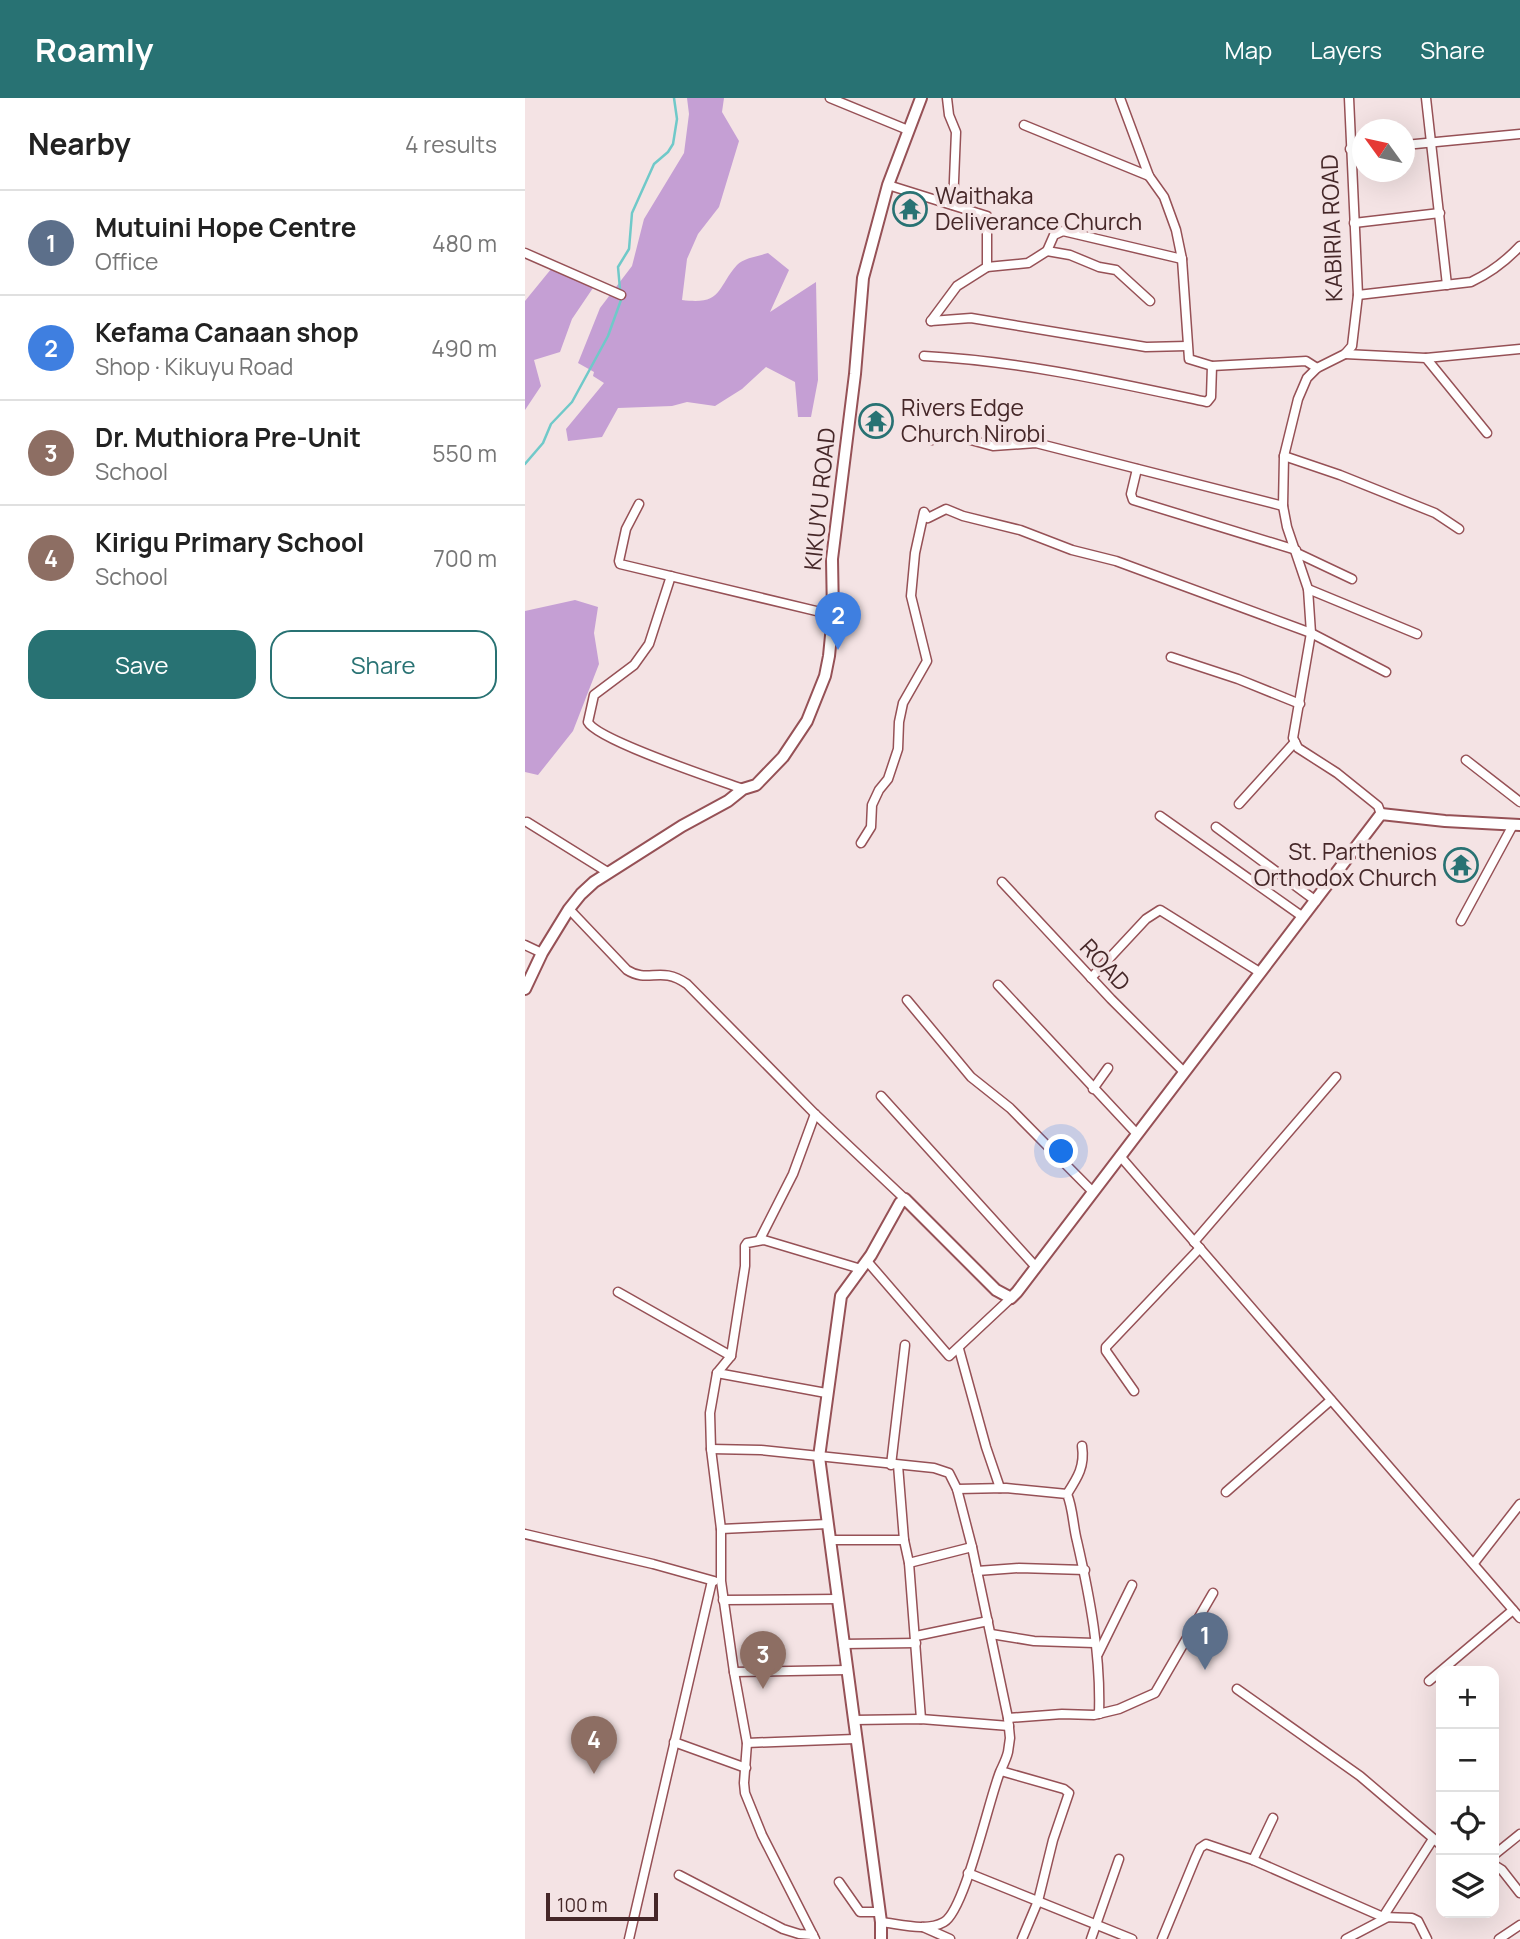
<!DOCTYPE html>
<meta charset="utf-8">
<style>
:root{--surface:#fff;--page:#f2f2f2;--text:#222;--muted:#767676;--line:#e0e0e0;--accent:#287273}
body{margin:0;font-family:Manrope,sans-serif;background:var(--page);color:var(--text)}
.controls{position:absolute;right:21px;bottom:21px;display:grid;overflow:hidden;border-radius:14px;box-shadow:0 7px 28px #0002}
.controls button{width:63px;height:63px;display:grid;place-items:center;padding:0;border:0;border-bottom:2px solid var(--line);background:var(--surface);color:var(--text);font:35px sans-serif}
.compass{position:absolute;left:827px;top:21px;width:63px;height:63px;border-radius:50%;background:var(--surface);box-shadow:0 7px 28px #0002;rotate:303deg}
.scale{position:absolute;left:21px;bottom:18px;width:112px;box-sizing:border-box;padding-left:7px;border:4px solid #452728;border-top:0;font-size:19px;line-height:24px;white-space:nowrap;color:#452728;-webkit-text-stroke:5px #f4e3e4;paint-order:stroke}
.you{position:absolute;left:537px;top:1054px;width:24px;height:24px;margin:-18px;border:5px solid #fff;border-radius:50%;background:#1a73e8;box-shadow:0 0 0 10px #1a73e833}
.badge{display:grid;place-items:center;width:46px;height:46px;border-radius:50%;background:var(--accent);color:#fff;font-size:23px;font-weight:700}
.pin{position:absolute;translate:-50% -58px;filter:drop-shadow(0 2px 4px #0008)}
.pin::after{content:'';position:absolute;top:37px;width:24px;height:21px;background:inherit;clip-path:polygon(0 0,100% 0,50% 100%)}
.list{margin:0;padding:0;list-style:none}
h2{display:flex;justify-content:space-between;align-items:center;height:91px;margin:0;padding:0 28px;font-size:30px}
h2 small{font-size:23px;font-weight:400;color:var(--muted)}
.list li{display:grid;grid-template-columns:46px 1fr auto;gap:21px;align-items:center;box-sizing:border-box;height:105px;padding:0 28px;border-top:2px solid var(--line)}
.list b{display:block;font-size:26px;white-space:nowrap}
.list p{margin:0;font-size:23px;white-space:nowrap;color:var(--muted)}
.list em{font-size:23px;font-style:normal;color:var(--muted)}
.actions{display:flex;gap:14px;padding:21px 28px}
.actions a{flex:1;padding:16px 0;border:2px solid var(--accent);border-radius:21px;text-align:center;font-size:24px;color:var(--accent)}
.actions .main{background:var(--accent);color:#fff}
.icon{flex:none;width:38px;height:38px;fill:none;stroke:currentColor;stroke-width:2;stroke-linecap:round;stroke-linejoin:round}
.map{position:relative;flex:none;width:995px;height:1841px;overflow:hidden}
header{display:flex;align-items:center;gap:42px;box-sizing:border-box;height:98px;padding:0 35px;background:var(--accent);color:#fff}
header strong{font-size:33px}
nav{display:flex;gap:38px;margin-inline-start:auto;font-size:24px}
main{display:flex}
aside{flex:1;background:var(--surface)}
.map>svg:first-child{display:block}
.forest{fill:#c59fd4}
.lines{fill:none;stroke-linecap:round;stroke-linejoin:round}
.stream{stroke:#70c9c9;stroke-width:2.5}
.street-casing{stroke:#965156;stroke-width:11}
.secondary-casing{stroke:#965156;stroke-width:14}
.street{stroke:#fff;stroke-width:8}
.secondary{stroke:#fff;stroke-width:10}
.labels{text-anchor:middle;stroke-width:7;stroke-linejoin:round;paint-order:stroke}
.poi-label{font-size:23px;fill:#452728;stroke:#f4e3e4;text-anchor:start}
.street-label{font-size:23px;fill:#452728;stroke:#f4e3e4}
</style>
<header>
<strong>Roamly</strong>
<nav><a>Map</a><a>Layers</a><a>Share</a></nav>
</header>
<main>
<aside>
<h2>Nearby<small>4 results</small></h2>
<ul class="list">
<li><span class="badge" style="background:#5c6f8a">1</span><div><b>Mutuini Hope Centre</b><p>Office</p></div><em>480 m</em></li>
<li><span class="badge" style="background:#3f7fe0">2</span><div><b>Kefama Canaan shop</b><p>Shop · Kikuyu Road</p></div><em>490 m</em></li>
<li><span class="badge" style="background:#8d6e63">3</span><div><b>Dr. Muthiora Pre-Unit</b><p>School</p></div><em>550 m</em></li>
<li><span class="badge" style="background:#8d6e63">4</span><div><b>Kirigu Primary School</b><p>School</p></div><em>700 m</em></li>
</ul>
<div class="actions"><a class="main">Save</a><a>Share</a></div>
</aside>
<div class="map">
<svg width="995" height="1841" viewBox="0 0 995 1841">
<rect width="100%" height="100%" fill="#f4e3e4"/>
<g class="forest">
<path d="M 162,0 L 199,0 L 197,14 L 214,43 L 194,109 L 173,136 L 162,161 L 157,202 C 198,207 191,191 212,167 C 218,160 234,158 243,155 L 264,172 L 245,214 L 291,184 L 293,282 L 286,319 L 273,319 L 270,284 L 241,269 L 217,291 L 190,308 L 162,304 L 147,308 L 93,310 L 77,339 L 43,343 L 41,331 L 79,285 L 68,278 L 69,274 L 53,265 L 75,210 L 107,168 L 119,121 L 159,55 L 164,16 Z"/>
<path d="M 31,165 L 70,187 L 47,221 L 35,254 L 9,262 L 16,288 L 0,312 L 0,203 Z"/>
<path d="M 50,502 L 73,509 L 69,535 L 74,566 L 48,633 L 13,677 L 0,674 L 0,513 Z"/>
</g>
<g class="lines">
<path class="stream" d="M 0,366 L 18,345 L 26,326 L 47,304 L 83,238 L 96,202 L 93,169 L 104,151 L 107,115 L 129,66 L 143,54 L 148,46 L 152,21 L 149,0"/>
<g class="street-casing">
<g id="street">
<path d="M 305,0 L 383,32"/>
<path d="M 422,0 L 424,17 L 431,34 L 428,107"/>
<path d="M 595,0 L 624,78 L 639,99 L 651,132 L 657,161 L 664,261 L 687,268 L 781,263 L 792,270"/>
<path d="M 824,0 L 833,197 L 827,248 L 820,256 L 792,270 L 782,280 L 773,301 L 759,358 L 758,408 L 762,429 L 783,491 L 786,535 L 768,640 L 773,650 L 812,675 L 853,708 L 856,716"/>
<path d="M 901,0 L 922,187"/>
<path d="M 499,27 L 624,78"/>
<path d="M 880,47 L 995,36"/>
<path d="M 825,51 L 838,50"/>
<path d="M 363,87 L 462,118 L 462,169 L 432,188 L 406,223"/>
<path d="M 829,125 L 915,115"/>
<path d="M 522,153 L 545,157 L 574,169 L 591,172 L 625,203"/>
<path d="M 0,155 L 96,197"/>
<path d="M 462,169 L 503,165 L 522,153 L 529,137 L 538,133 L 657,161"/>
<path d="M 833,197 L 946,184 C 965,175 980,164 995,148"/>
<path d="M 406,223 L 446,220 L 621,249 L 662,248"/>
<path d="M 820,256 L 901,260 L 962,335"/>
<path d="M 399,258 C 495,263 588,284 682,304 L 686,299 L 687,268"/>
<path d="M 901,260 L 995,251"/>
<path d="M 407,342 L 427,337 L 468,348 L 511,345 L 758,408"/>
<path d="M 759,358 L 815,377 L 910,415 L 934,431"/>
<path d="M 612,371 L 606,396 L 608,402 L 771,452"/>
<path d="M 114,406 L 101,431 L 94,463 L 95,466 L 308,517"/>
<path d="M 772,455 L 827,481"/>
<path d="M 146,478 L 124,546 L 109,567 L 69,597 L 63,624 C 72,642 193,682 218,691"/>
<path d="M 783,491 L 892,536"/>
<path d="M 646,559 L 713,581 L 775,606"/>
<path d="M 941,662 L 995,704"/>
<path d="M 714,706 L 770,644"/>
<path d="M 635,718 L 778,819"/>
<path d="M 2,724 L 84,775"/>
<path d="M 691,729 L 791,803"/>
<path d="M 336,745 L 346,729 L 347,707 L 354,692 L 363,681 L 373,651 L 374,624 L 378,605 L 402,563 L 386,498 L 390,455 L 399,414 L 403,420 L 421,411 L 438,418 L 495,432 L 547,452 L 591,463 L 786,535 L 861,574"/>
<path d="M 477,784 L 586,901 L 659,974"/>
<path d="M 44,811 L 102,872 C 124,886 135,867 162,886 L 290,1016 L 380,1101"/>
<path d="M 936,823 L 988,727"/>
<path d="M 0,847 L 17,855"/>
<path d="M 566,880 L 621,821 L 635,812 L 736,875"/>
<path d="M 473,887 L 612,1036"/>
<path d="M 382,902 L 446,979 L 485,1010 L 568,1094"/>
<path d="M 568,991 L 583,970"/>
<path d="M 356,998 L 510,1168"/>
<path d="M 595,1058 L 995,1520"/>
<path d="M 235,1141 L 268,1076 L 290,1016"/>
<path d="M 669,1144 L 811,979"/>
<path d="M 342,1163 L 424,1258 L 486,1200"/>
<path d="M 93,1194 L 206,1258"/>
<path d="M 434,1251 L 461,1349 L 475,1390"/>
<path d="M 192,1275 L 301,1295"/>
<path d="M 609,1293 L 581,1253 L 581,1249 L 675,1150"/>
<path d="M 186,1351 L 236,1352 L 409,1370 L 424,1375 L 432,1391 L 447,1449 L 483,1620 L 485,1640 L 483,1654 C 481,1662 478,1667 475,1674 C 464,1701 440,1812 419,1824 C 402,1834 375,1826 356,1824"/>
<path d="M 366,1367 L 380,1247"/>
<path d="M 373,1367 L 379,1442 L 384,1465 L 396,1621"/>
<path d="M 432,1391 L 481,1390 L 542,1396 C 548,1410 548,1428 552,1443 C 565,1500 576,1557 574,1616"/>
<path d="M 701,1394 L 806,1302"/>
<path d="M 542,1396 C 553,1379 560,1368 557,1348"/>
<path d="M 196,1431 L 303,1426"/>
<path d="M 0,1436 L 128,1466 L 189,1483"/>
<path d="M 306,1442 L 379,1442"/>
<path d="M 384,1465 L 447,1449"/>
<path d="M 949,1465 L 995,1406"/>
<path d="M 452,1473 L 494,1470 L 560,1472"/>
<path d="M 198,1502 L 313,1501"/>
<path d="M 466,1536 L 509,1543 L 569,1545"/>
<path d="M 391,1538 L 463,1523"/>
<path d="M 318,1546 L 391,1545"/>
<path d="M 573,1556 L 607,1487"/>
<path d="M 209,1574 L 322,1572"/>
<path d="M 904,1583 L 988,1512"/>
<path d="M 712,1591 L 835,1678 L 916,1747"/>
<path d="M 483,1620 L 537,1616 L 569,1617 L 594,1611 L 630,1595 L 688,1495"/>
<path d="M 329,1622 L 396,1621 L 484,1628"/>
<path d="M 149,1644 L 221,1670"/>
<path d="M 222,1645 L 330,1641"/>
<path d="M 476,1673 L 539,1691 L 544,1695 L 528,1742 L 513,1803 L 497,1841"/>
<path d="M 969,1757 L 995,1736"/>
<path d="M 728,1762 L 748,1720"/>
<path d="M 969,1767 L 977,1772 L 995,1795"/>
<path d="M 443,1775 L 607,1841"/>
<path d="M 154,1777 L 258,1831 L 274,1836 L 288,1837"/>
<path d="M 314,1784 L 335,1814 L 354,1814"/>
<path d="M 858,1819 L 908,1741"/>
<path d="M 398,1829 L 425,1841"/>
<path d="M 104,1841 L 187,1483"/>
<path d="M 290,1841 L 237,1737 L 220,1695 L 219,1685 L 222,1645 L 209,1574 L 196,1483 L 196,1431 L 186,1351 L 185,1315 L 192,1275 L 206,1258 L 220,1168 L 220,1148 L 222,1145 L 239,1142 L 336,1171"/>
<path d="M 566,1841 L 594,1761"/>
<path d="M 637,1841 L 670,1761 L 675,1750 L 681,1746 L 728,1762 L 858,1819 L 887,1820 L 893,1823 L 902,1841"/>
<path d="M 821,1841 L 863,1819"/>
<path d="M 974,1841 L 995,1827"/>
</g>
</g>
<g class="secondary-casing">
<g id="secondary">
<path d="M 0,891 L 17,855 L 44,811 L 56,796 L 69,784 L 157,728 L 203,703 L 218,691 L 231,687 L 258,659 L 282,623 L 300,578 L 304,558 L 308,517 L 307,461 L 330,276 L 338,180 L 363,87 L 396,0"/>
<path d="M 356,1841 L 356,1824 L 294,1359 L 316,1198 L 346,1157 L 375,1105 L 380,1101 L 471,1192 L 486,1200 L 492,1194 L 856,716 L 920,723 L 995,727"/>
</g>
</g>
<use href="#street" class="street"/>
<use href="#secondary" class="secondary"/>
</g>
<defs>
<g id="temple-ring" transform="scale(1.75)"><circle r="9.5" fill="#f4e3e4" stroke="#287273" stroke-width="1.5"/><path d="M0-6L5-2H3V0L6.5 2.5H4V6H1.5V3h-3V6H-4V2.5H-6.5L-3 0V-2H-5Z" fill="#287273"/></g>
</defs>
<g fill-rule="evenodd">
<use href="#temple-ring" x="385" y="111"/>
<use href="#temple-ring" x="351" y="323"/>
<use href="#temple-ring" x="936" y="767"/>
</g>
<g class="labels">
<g class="poi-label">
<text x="410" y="106">Waithaka<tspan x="410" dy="26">Deliverance Church</tspan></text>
<text x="376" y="318">Rivers Edge<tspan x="376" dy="26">Church Nirobi</tspan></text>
<text x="912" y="762" text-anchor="end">St. Parthenios<tspan x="912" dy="26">Orthodox Church</tspan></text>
</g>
<g class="street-label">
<text transform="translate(807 130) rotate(-92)" y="8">KABIRIA ROAD</text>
<text transform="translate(295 401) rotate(-84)" y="8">KIKUYU ROAD</text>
<text transform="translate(580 867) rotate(47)" y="8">ROAD</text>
</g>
</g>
</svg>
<div class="controls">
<button>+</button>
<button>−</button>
<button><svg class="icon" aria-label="locate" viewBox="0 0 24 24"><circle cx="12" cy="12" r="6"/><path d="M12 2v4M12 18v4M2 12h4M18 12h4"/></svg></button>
<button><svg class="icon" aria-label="layers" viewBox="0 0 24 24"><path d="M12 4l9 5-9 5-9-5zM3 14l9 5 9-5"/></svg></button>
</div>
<svg class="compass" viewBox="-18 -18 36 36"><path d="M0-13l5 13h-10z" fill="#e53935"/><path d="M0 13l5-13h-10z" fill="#767676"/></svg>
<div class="scale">100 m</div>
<div class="you"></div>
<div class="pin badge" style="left:680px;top:1572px;background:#5c6f8a">1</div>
<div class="pin badge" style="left:313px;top:552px;background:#3f7fe0">2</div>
<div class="pin badge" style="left:238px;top:1591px;background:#8d6e63">3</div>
<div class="pin badge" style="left:69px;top:1676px;background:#8d6e63">4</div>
</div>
</main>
